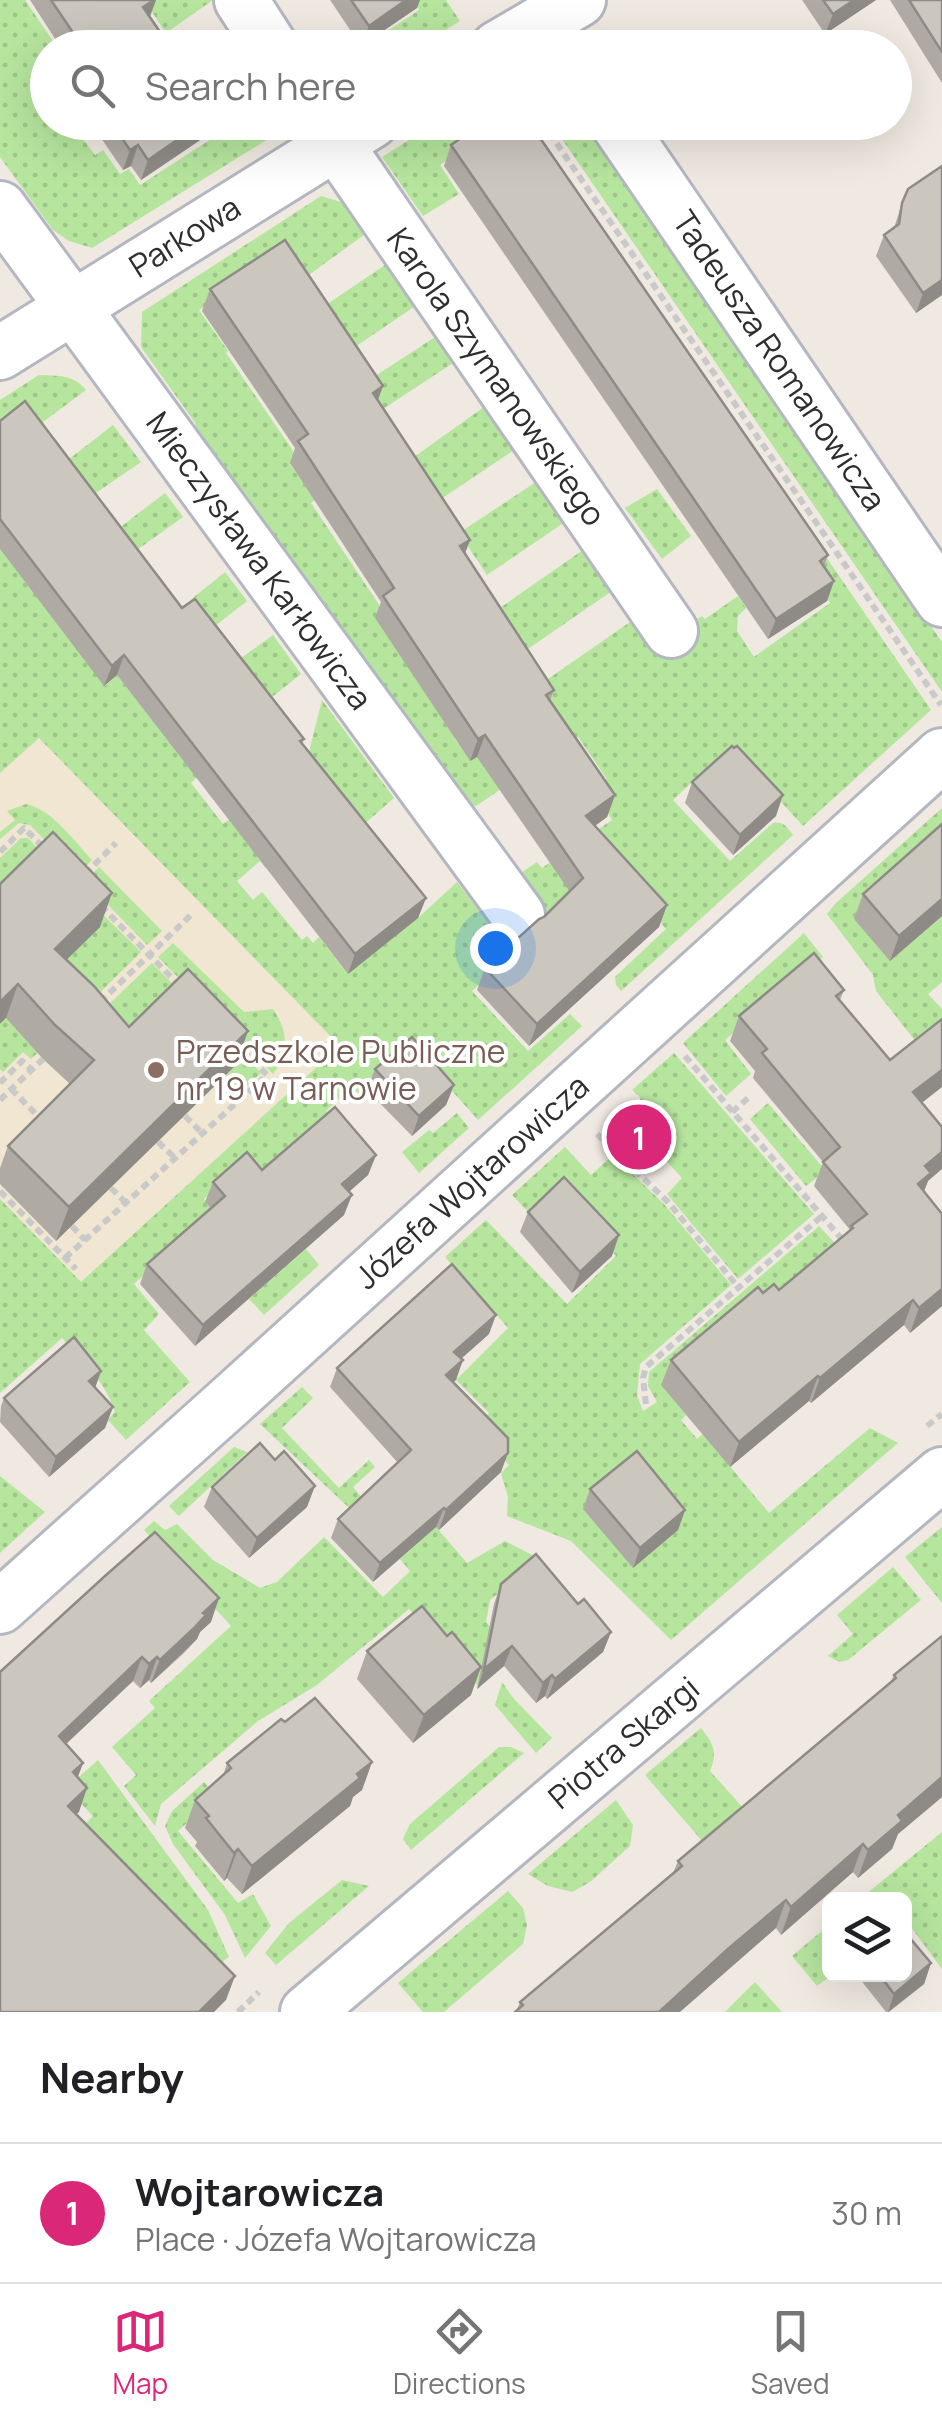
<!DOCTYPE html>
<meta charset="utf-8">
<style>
:root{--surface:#fff;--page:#f2f2f2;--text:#202124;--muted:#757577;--line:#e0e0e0;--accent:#db2777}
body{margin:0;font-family:Manrope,sans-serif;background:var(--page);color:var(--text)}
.controls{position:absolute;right:30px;bottom:30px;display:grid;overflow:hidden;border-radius:15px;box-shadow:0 10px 40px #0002}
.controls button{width:90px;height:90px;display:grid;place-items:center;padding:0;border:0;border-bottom:2px solid var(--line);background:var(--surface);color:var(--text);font:50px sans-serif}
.you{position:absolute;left:495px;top:948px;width:35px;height:35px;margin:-25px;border:8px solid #fff;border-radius:50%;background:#1a73e8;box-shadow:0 0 0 15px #1a73e833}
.badge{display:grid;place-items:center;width:65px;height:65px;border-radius:50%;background:var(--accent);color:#fff;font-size:32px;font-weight:700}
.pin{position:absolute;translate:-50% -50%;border:5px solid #fff;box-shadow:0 2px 10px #0006}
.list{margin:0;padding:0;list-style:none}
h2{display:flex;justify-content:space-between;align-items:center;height:130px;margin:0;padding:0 40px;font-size:42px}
h2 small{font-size:32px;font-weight:400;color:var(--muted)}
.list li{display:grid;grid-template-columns:65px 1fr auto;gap:30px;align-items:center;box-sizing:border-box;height:140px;padding:0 40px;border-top:2px solid var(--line)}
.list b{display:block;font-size:38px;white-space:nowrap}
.list p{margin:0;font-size:32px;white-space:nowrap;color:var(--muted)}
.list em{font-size:32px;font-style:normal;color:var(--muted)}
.icon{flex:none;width:55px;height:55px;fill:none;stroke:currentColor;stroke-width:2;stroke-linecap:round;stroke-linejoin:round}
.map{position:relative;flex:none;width:942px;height:2012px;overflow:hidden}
.search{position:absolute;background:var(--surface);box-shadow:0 10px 40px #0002;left:30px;right:30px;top:30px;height:110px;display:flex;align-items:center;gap:25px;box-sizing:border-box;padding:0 35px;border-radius:55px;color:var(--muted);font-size:38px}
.sheet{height:270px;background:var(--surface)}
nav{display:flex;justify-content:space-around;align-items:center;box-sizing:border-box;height:140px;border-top:2px solid var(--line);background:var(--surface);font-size:28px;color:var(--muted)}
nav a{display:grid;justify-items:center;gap:5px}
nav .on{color:var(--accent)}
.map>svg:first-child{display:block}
.education{fill:#f0e6d1}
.green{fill:url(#green-dots)}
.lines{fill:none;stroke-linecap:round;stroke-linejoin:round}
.minor-casing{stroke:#b4b7c1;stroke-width:58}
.path{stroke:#c9c9c9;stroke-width:6;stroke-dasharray:8 5;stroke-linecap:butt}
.minor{stroke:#fff;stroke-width:52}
.wall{fill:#afaba4}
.shaded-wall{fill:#8e8b86}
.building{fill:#cbc7bf;stroke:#8e8b86;stroke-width:2.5}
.education-dot{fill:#8d6e63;stroke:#fff;stroke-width:4}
.labels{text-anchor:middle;stroke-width:8;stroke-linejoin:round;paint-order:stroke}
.street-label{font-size:32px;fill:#2e2e2e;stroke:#fff}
.education-label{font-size:32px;fill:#785e54;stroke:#fff;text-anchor:start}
</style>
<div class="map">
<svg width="942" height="2012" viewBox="0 0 942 2012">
<defs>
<pattern id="green-dots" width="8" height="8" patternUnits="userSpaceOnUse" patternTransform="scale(2.5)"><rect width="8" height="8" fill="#b6e59e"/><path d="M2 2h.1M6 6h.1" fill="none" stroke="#9dc588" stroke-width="1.8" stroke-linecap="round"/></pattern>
</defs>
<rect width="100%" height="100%" fill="#efe9e1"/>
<path class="education" d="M 39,738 L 340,1046 L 0,1356 L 0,773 Z"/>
<g class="green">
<path d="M 0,0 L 25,0 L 57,47 L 48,48 L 48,122 L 71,123 L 95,155 L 103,150 L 120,174 L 129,169 L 140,185 L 236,123 L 294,123 L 92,248 L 69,241 L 53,230 L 0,157 Z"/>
<path d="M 144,0 L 213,0 L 166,33 Z"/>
<path d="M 414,0 L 446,0 L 460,21 L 418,47 L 362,48 L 419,10 Z"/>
<path d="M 436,123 L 501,123 L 440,165 L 459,194 L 423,216 L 382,157 Z"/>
<path d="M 529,123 L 931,710 L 803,826 L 730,746 L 673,800 L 730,861 L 773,823 C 783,821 787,827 793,835 L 621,991 L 616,985 L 615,977 L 666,929 L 608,867 L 472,991 L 528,1051 L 570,1014 L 582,1026 L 478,1120 L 411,1045 L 358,1093 L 352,1087 L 326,1111 L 350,1139 L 256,1183 L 242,1167 L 204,1199 L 213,1211 L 134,1284 L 159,1314 L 144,1330 L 190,1382 L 126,1440 L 108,1420 L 115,1412 C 106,1382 82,1361 62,1338 L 0,1393 L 0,1199 L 81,1282 L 340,1046 L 39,738 L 0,773 L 0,549 L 105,686 L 117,675 L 189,768 L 205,770 L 191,783 L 223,824 L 307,760 L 322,700 L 394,798 L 353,834 L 335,814 L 266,868 L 260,861 L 237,881 L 253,900 L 262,892 L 302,940 L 307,936 L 313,943 L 319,937 L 347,973 L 418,918 L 457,882 L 499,936 L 527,912 L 515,894 L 526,880 L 521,873 L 537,862 L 542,868 L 612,820 L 593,788 L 607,779 L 578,737 L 476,806 L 465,805 L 464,797 L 427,746 L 421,747 L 266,533 L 269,527 L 245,493 L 236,492 L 192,431 L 196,424 L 141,347 L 142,312 L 321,196 L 341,202 L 364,235 L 299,282 L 281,258 L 199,310 L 228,351 L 226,353 L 298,458 L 290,464 L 315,500 L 311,503 L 384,612 L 455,739 L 470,761 L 546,712 L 532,690 L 633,620 L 652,648 L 702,616 L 705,619 L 738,596 L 746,608 L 738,616 L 737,631 L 754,657 L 830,603 Z"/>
<path d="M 551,123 L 585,123 L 942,642 L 942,692 Z"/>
<path d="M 385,265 L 414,307 L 346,353 L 317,311 Z"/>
<path d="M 435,337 L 453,363 L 377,413 L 360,386 Z"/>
<path d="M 39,375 C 58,376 73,374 86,390 L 27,434 L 0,435 L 0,400 Z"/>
<path d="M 484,407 L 514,450 L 441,499 L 414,457 Z"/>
<path d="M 113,425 L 141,462 L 80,504 L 55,470 Z"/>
<path d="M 536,482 L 565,522 L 487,575 L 459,533 Z"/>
<path d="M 657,489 L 691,536 L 662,559 L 625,508 Z"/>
<path d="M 165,493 L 183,517 L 123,560 L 106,538 Z"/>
<path d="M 583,550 L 612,591 L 525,651 L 497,610 Z"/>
<path d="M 225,572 L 247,601 L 201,637 L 167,619 Z"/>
<path d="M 273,635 L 301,674 L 257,709 L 226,669 Z"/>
<path d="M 26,804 C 53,810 74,841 92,860 L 78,874 L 30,825 L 19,823 L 0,839 L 0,832 L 15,820 L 7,811 Z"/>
<path d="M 942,808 L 942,840 L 890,961 L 942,916 L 942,982 L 928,994 L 942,1009 L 942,1029 L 920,1047 L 876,991 L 873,975 L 827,914 L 836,903 Z"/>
<path d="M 21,838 L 28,838 L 68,880 L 0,895 L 0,858 Z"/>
<path d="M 99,867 L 162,931 L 147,945 L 85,881 Z"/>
<path d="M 78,890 L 141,952 L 67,1025 L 34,992 Z"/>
<path d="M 804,933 L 823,957 L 725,1040 L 751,1074 L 726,1096 L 683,1043 Z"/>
<path d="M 173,943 L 244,1012 L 273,1009 C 288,1031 290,1052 273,1074 L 158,957 Z"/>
<path d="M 152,963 L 261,1073 L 241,1091 L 226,1076 L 236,1065 L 176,1003 L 110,1068 L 77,1035 Z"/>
<path d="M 15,1009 L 48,1043 L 31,1059 L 23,1052 L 3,1072 L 0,1069 L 0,1024 Z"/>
<path d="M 674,1053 L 814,1214 L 738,1279 L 667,1194 L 682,1178 L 658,1152 L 671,1137 L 636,1106 L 642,1099 L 632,1090 Z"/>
<path d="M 768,1103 L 826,1171 L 806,1186 L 750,1119 Z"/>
<path d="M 457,1113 L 469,1128 L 419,1173 L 402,1152 L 429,1130 L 433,1133 Z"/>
<path d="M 565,1147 L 591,1175 L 613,1155 L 664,1204 L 731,1285 L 640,1364 L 637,1395 L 643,1411 L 657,1402 L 648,1386 L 649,1372 L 819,1226 L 849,1258 L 662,1385 L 686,1415 L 681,1420 L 697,1439 L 703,1434 L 769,1513 L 870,1428 L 898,1443 L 671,1640 L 571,1541 L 507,1516 L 508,1497 L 501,1473 L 509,1465 L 473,1429 L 489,1413 L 456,1380 L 508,1328 L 445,1257 L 486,1220 L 567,1304 L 616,1256 L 557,1192 L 532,1216 L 512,1195 Z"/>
<path d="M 306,1249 L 319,1265 L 264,1315 L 249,1299 Z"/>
<path d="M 302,1387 L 313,1398 L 282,1428 L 339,1488 L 369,1460 L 375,1467 L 353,1487 L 367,1504 L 364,1522 L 260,1424 Z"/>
<path d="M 234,1447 L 247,1452 L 179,1516 L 169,1506 Z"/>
<path d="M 0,1476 L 45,1512 L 0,1553 Z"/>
<path d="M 154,1521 L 165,1530 L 177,1524 L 213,1560 L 260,1588 L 277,1582 L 324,1537 L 383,1597 L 410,1571 L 400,1559 L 436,1527 L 467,1563 L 505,1541 L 540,1559 L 490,1600 L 486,1622 L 508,1648 L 485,1669 L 480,1688 L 409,1609 L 317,1685 L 258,1721 L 161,1804 L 155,1826 L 124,1786 L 136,1775 L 112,1747 L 155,1708 L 149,1701 L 231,1626 L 144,1530 Z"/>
<path d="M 942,1527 L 942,1603 L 905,1557 Z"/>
<path d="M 893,1567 L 921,1600 L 848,1660 L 839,1662 L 828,1656 L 853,1634 L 837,1615 Z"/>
<path d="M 502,1682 L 514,1699 L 552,1738 L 536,1753 L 495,1705 Z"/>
<path d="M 701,1728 C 713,1743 718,1752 710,1771 L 745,1810 L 703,1842 L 645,1775 Z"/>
<path d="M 499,1747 L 511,1747 L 524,1753 L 411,1850 L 403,1839 L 410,1824 Z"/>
<path d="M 98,1760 L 208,1910 L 229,1957 L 222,1962 L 86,1823 L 93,1816 L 69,1791 L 72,1783 Z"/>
<path d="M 204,1782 L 217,1796 L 178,1831 L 238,1903 L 253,1894 L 271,1926 L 245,1958 L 225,1915 L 173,1844 L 165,1826 L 172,1811 Z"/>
<path d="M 616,1800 L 633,1825 L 630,1846 L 590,1882 L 572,1892 L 548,1886 L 528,1874 Z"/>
<path d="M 942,1832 L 942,1969 L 905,1919 L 904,1900 L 860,1899 Z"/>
<path d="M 342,1880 L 369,1886 L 276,1965 L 265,1953 L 289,1923 Z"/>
<path d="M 508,1891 L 523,1908 L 527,1925 L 523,1944 L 444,2012 L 423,2012 L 398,1983 Z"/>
<path d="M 829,1925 L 830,1974 L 832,1975 L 817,1986 L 792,1956 Z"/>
<path d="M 755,1982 L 782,2012 L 725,2012 Z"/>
</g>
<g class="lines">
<g class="minor-casing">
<g id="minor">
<path d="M 241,0 L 272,48"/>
<path d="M 497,48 L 579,0"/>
<path d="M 321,122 L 671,631"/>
<path d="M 616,122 L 942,600"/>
<path d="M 0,208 L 518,915"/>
<path d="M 0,353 L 371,122"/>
<path d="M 0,1607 L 226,1405 L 942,755"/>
<path d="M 307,2012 L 942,1474"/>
</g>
</g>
<g class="path">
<path d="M 431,48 L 451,35"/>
<path d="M 542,122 L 941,705"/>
<path d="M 0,852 L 24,828 L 43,847"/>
<path d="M 85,874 L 116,843"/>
<path d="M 101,906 L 180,986"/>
<path d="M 100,1002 L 192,914"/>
<path d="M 685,1056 L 846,1244"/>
<path d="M 222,1079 L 241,1098"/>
<path d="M 0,1083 L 22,1061 L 31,1069"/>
<path d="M 11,1089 L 42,1120"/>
<path d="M 0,1100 L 43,1059"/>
<path d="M 732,1112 L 748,1098"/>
<path d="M 185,1116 L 202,1133"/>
<path d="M 597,1134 L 668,1202 L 738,1287"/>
<path d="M 158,1142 L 175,1158"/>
<path d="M 111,1188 L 126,1203"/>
<path d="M 0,1191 L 76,1269"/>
<path d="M 72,1226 L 85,1240"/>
<path d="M 65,1258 L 267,1075 L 238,1045"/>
<path d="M 646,1404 L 643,1378 L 646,1367 L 822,1216"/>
<path d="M 927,1426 L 942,1414"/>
<path d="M 238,2012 L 259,1992"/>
</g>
<use href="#minor" class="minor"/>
</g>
<g class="wall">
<path d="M 30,0 L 156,0 L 150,17 L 171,48 L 61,48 Z"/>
<path d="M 330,0 L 420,0 L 417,8 L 361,46 Z"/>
<path d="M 802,0 L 876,0 L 825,34 Z"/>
<path d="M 890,0 L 942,0 L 942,83 Z"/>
<path d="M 90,122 L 213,122 L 209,134 L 141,180 L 131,166 L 123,170 Z"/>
<path d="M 451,145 L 828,555 L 824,567 L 834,581 L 827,601 L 768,639 L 444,166 Z"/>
<path d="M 902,203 L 942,295 L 916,313 L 876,256 L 884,235 L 894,228 Z"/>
<path d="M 210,289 L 378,400 L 465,554 L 554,690 L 550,701 L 615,795 L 607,817 L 595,826 L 667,905 L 659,927 L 529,1046 L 477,990 L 485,968 L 544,917 L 570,892 L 477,757 L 470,761 L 375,618 L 381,602 L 290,463 L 295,448 L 202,311 Z"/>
<path d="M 0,421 L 182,608 L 304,739 L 302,744 L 426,898 L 418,918 L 348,974 L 117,675 L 104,686 L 0,549 Z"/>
<path d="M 692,782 L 776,816 L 733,855 L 685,803 Z"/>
<path d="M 942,824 L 942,916 L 890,961 L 854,919 L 863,894 Z"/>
<path d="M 0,884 L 100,927 L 66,960 L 129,1027 L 236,1065 L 56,1241 L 0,1184 L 0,1168 L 8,1146 L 70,1084 L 43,1059 L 6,1018 Z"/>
<path d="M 844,990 L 840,1000 L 922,1103 L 928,1181 L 924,1192 L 942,1214 L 942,1306 L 910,1333 L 904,1325 L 811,1403 L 809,1401 L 730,1467 L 661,1385 L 671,1360 L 763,1293 L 779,1290 L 850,1230 L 814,1186 L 823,1162 L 753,1078 L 755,1071 L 730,1041 L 739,1016 Z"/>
<path d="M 375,1069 L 454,1085 L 446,1105 L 412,1136 L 367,1090 Z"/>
<path d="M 617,1127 L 666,1137 L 641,1164 L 613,1138 Z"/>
<path d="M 376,1155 L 368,1175 L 349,1192 L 344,1215 L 195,1346 L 140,1284 L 147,1264 L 211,1208 L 205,1202 L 213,1182 L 262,1170 Z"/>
<path d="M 528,1212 L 612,1256 L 572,1293 L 520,1232 Z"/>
<path d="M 489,1334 L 461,1359 L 456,1380 L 453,1382 L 501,1472 L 439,1530 L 436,1527 L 373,1582 L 331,1538 L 338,1519 L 398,1463 L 330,1387 L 337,1368 Z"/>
<path d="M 101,1371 L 95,1387 L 113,1407 L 105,1428 L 49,1477 L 0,1422 L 1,1406 L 4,1398 Z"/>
<path d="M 275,1460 L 307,1507 L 249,1558 L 204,1507 L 212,1487 Z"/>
<path d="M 590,1489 L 685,1510 L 678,1530 L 633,1568 L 583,1509 Z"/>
<path d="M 501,1584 L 578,1604 L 611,1632 L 603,1652 L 547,1699 L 545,1696 L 536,1703 L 504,1666 L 477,1689 L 494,1604 Z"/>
<path d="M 211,1622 L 200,1632 L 197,1639 L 184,1653 L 151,1683 L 149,1680 L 140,1688 L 133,1681 L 66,1744 L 83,1763 L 78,1777 L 79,1812 L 76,1814 L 226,2000 L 0,2012 L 0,1672 Z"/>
<path d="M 942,1636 L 942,1797 L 898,1834 L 892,1849 L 858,1878 L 853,1872 L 781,1935 L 776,1928 L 719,1976 L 517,2010 L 520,2002 L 673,1873 L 678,1861 L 891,1681 L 894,1675 Z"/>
<path d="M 367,1651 L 471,1695 L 413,1743 L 357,1679 Z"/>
<path d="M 285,1722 L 372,1762 L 362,1790 L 353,1797 L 350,1806 L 242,1894 L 227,1878 L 224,1881 L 195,1846 L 197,1842 L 185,1828 L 195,1800 L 223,1776 L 227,1763 Z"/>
<path d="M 931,1963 L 924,1984 L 889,2012 L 886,2012 L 856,1974 L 904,1974 Z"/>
</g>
<g class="shaded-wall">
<path d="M 154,0 L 156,0 L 149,18 L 143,7 Z"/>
<path d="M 406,0 L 420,0 L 417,8 L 361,46 L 369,26 Z"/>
<path d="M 854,0 L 876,0 L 825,34 L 833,14 Z"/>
<path d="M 203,122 L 213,122 L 209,134 L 141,180 L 148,160 Z"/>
<path d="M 138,145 L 131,166 L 123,170 L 130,150 Z"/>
<path d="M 942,280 L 942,295 L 916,313 L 923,293 Z"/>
<path d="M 383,386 L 375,408 L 373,393 Z"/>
<path d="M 470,540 L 462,562 L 460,546 Z"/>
<path d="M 834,581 L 827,601 L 768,639 L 776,619 Z"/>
<path d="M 124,655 L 117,675 L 104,686 L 112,666 Z"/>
<path d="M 485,735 L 477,757 L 470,761 L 478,739 Z"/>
<path d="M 615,795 L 607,817 L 578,838 L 586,816 Z"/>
<path d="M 783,795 L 776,816 L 733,855 L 740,835 Z"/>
<path d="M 112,893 L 100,927 L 43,983 L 55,949 Z"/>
<path d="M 426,898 L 418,918 L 348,974 L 355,954 Z"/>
<path d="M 942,899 L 942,916 L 890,961 L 899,936 Z"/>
<path d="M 667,905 L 659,927 L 529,1046 L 537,1024 Z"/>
<path d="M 18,984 L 6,1018 L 0,1024 L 0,1002 Z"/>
<path d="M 248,1031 L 236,1065 L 56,1241 L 69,1207 Z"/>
<path d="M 942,1070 L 942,1087 L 904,1117 L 913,1092 Z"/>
<path d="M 454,1085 L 446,1105 L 412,1136 L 419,1116 Z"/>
<path d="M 670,1126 L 666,1137 L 641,1164 L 645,1153 Z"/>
<path d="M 942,1152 L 942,1169 L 928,1181 L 921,1198 L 908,1209 L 925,1166 Z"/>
<path d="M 376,1155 L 368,1175 L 335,1204 L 342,1184 Z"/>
<path d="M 352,1195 L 344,1215 L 195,1346 L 203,1325 Z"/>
<path d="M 619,1235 L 612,1256 L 572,1293 L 580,1272 Z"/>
<path d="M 942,1289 L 942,1306 L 910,1333 L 919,1308 Z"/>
<path d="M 913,1300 L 904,1325 L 811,1403 L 820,1378 Z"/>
<path d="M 496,1315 L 489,1334 L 447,1371 L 454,1352 Z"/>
<path d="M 463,1360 L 456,1380 L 439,1395 L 446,1375 Z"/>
<path d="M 101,1371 L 94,1391 L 89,1381 Z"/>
<path d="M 818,1376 L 809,1401 L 730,1467 L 739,1442 Z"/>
<path d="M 113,1407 L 105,1428 L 49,1477 L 56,1457 Z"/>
<path d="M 508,1453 L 501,1472 L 439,1530 L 446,1510 Z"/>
<path d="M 315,1486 L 307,1507 L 249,1558 L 257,1538 Z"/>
<path d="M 444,1508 L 436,1527 L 373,1582 L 380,1563 Z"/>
<path d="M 685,1510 L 678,1530 L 633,1568 L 640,1548 Z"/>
<path d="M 219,1598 L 211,1622 L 200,1632 L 197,1639 L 151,1683 L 160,1660 L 203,1613 Z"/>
<path d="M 611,1632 L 603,1652 L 547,1699 L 555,1679 Z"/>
<path d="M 512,1646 L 504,1666 L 477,1689 L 484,1669 Z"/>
<path d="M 142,1657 L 133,1681 L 50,1759 L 59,1736 Z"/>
<path d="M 157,1657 L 149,1680 L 140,1688 L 149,1664 Z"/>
<path d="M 481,1667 L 471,1695 L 413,1743 L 424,1715 Z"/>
<path d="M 552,1675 L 545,1696 L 536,1703 L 543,1683 Z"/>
<path d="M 372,1762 L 362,1790 L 353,1797 L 350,1806 L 242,1894 L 252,1866 Z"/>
<path d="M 83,1763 L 74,1786 L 73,1772 Z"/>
<path d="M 942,1777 L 942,1797 L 898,1834 L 892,1849 L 858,1878 L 868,1850 L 898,1815 Z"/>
<path d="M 87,1788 L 79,1812 L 59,1830 L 68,1806 Z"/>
<path d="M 863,1844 L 853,1872 L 781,1935 L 791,1907 Z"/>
<path d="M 238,1849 L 227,1878 L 224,1881 L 234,1853 Z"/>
<path d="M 786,1900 L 776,1928 L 680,2012 L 659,2012 L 729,1948 Z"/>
<path d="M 931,1963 L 924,1984 L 888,2012 L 894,1994 Z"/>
<path d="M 235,1976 L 226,2000 L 214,2012 L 199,2012 Z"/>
</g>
<g class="building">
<path d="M 51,0 L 154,0 L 143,7 L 171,48 L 73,48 L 80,43 Z"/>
<path d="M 351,0 L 406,0 L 369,26 Z"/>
<path d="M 823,0 L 854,0 L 833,14 Z"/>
<path d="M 909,0 L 942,0 L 942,52 Z"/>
<path d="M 111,122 L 203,122 L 148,160 L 138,145 L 130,150 Z"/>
<path d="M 484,122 L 529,122 L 828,555 L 820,561 L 834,581 L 776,619 L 451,145 Z"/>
<path d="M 942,166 L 942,280 L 923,293 L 884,235 L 899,224 L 902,203 L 908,189 Z"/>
<path d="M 285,240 L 383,386 L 373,393 L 470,540 L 460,546 L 554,690 L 546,695 L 615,795 L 586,816 L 667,905 L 537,1024 L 485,968 L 539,919 L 544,917 L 583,878 L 485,735 L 478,739 L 383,596 L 394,588 L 298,441 L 308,434 L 210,289 Z"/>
<path d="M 25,401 L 182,608 L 195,599 L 304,739 L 300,741 L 426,898 L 355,954 L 124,655 L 112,666 L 0,519 L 0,421 Z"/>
<path d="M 732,746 L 734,748 L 737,746 L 783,795 L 740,835 L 692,782 Z"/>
<path d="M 942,824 L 942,899 L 899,936 L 863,894 Z"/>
<path d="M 53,832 L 112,893 L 55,949 L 94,986 L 129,1027 L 188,969 L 248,1031 L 69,1207 L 8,1146 L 94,1060 L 55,1025 L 18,984 L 0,1002 L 0,884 Z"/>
<path d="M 814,953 L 844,990 L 836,996 L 890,1060 L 942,1019 L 942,1070 L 913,1092 L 942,1127 L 942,1152 L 925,1166 L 931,1173 L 918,1184 L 942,1214 L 942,1289 L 919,1308 L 913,1300 L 820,1378 L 818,1376 L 739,1442 L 671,1360 L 758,1287 L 763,1293 L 774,1284 L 779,1290 L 853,1228 L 851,1226 L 867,1214 L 823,1162 L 840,1147 L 762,1053 L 767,1049 L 739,1016 Z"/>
<path d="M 412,1037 L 454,1085 L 419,1116 L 375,1069 Z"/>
<path d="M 641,1100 L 670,1126 L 645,1153 L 617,1127 Z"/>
<path d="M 335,1107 L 376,1155 L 342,1184 L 352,1195 L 203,1325 L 147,1264 L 225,1196 L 213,1182 L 247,1152 L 262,1170 Z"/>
<path d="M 564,1177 L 619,1235 L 580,1272 L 528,1212 Z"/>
<path d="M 452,1264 L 496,1315 L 454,1352 L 463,1360 L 446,1375 L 508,1438 L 508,1453 L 446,1510 L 444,1508 L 380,1563 L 338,1519 L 411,1450 L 337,1368 Z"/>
<path d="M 74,1337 L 101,1371 L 89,1381 L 113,1407 L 56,1457 L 4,1398 Z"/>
<path d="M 260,1443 L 275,1460 L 284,1451 L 315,1486 L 257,1538 L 212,1487 Z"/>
<path d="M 637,1451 L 685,1510 L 640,1548 L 590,1489 Z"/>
<path d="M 155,1532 L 219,1598 L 203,1613 L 206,1615 L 193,1629 L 160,1660 L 157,1657 L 149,1664 L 142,1657 L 59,1736 L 83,1763 L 73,1772 L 87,1788 L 68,1806 L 235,1976 L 199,2012 L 0,2012 L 0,1672 L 105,1576 Z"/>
<path d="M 536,1554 L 578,1604 L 584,1599 L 611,1632 L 555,1679 L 552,1675 L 543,1683 L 512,1646 L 484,1669 L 501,1584 Z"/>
<path d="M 422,1606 L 447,1636 L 452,1632 L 481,1667 L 424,1715 L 367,1651 Z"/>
<path d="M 942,1636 L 942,1777 L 898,1815 L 902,1821 L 868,1850 L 863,1844 L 791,1907 L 786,1900 L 729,1948 L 659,2012 L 515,2012 L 523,2005 L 520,2002 L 682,1866 L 678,1861 L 896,1678 L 894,1675 Z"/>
<path d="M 315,1698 L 372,1762 L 357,1774 L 360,1778 L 252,1866 L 238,1849 L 234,1853 L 206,1818 L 209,1816 L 195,1800 L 231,1768 L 227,1763 L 281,1719 L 285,1722 Z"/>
<path d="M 904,1931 L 931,1963 L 894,1994 L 879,1974 L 904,1974 Z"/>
</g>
<circle class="education-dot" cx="156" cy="1070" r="10"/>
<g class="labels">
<g class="street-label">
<text transform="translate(185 237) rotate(-32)" y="11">Parkowa</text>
<text transform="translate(779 361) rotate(56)" y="11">Tadeusza Romanowicza</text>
<text transform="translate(496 377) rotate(55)" y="11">Karola Szymanowskiego</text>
<text transform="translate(259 561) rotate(54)" y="11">Mieczysława Karłowicza</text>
<text transform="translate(472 1182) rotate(-42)" y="11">Józefa Wojtarowicza</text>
<text transform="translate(624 1743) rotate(-40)" y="11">Piotra Skargi</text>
</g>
<g class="education-label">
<text x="176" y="1063">Przedszkole Publiczne<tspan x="176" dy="37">nr 19 w Tarnowie</tspan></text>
</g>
</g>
</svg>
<div class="controls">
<button><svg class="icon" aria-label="layers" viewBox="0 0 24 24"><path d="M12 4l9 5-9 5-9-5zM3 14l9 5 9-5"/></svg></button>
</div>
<div class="you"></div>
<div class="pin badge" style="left:639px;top:1137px">1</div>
<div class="search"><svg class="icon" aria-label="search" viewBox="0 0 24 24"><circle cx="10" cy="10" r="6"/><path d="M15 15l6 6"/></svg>Search here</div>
</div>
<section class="sheet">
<h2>Nearby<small></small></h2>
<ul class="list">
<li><span class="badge">1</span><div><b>Wojtarowicza</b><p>Place · Józefa Wojtarowicza</p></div><em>30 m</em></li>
</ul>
</section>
<nav>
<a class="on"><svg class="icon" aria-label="map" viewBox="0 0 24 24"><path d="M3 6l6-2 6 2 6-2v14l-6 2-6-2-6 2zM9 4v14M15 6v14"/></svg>Map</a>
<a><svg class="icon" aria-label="directions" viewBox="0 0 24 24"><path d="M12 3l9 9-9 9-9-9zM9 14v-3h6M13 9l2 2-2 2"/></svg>Directions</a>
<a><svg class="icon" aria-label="saved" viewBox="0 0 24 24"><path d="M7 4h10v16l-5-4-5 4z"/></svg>Saved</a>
</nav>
